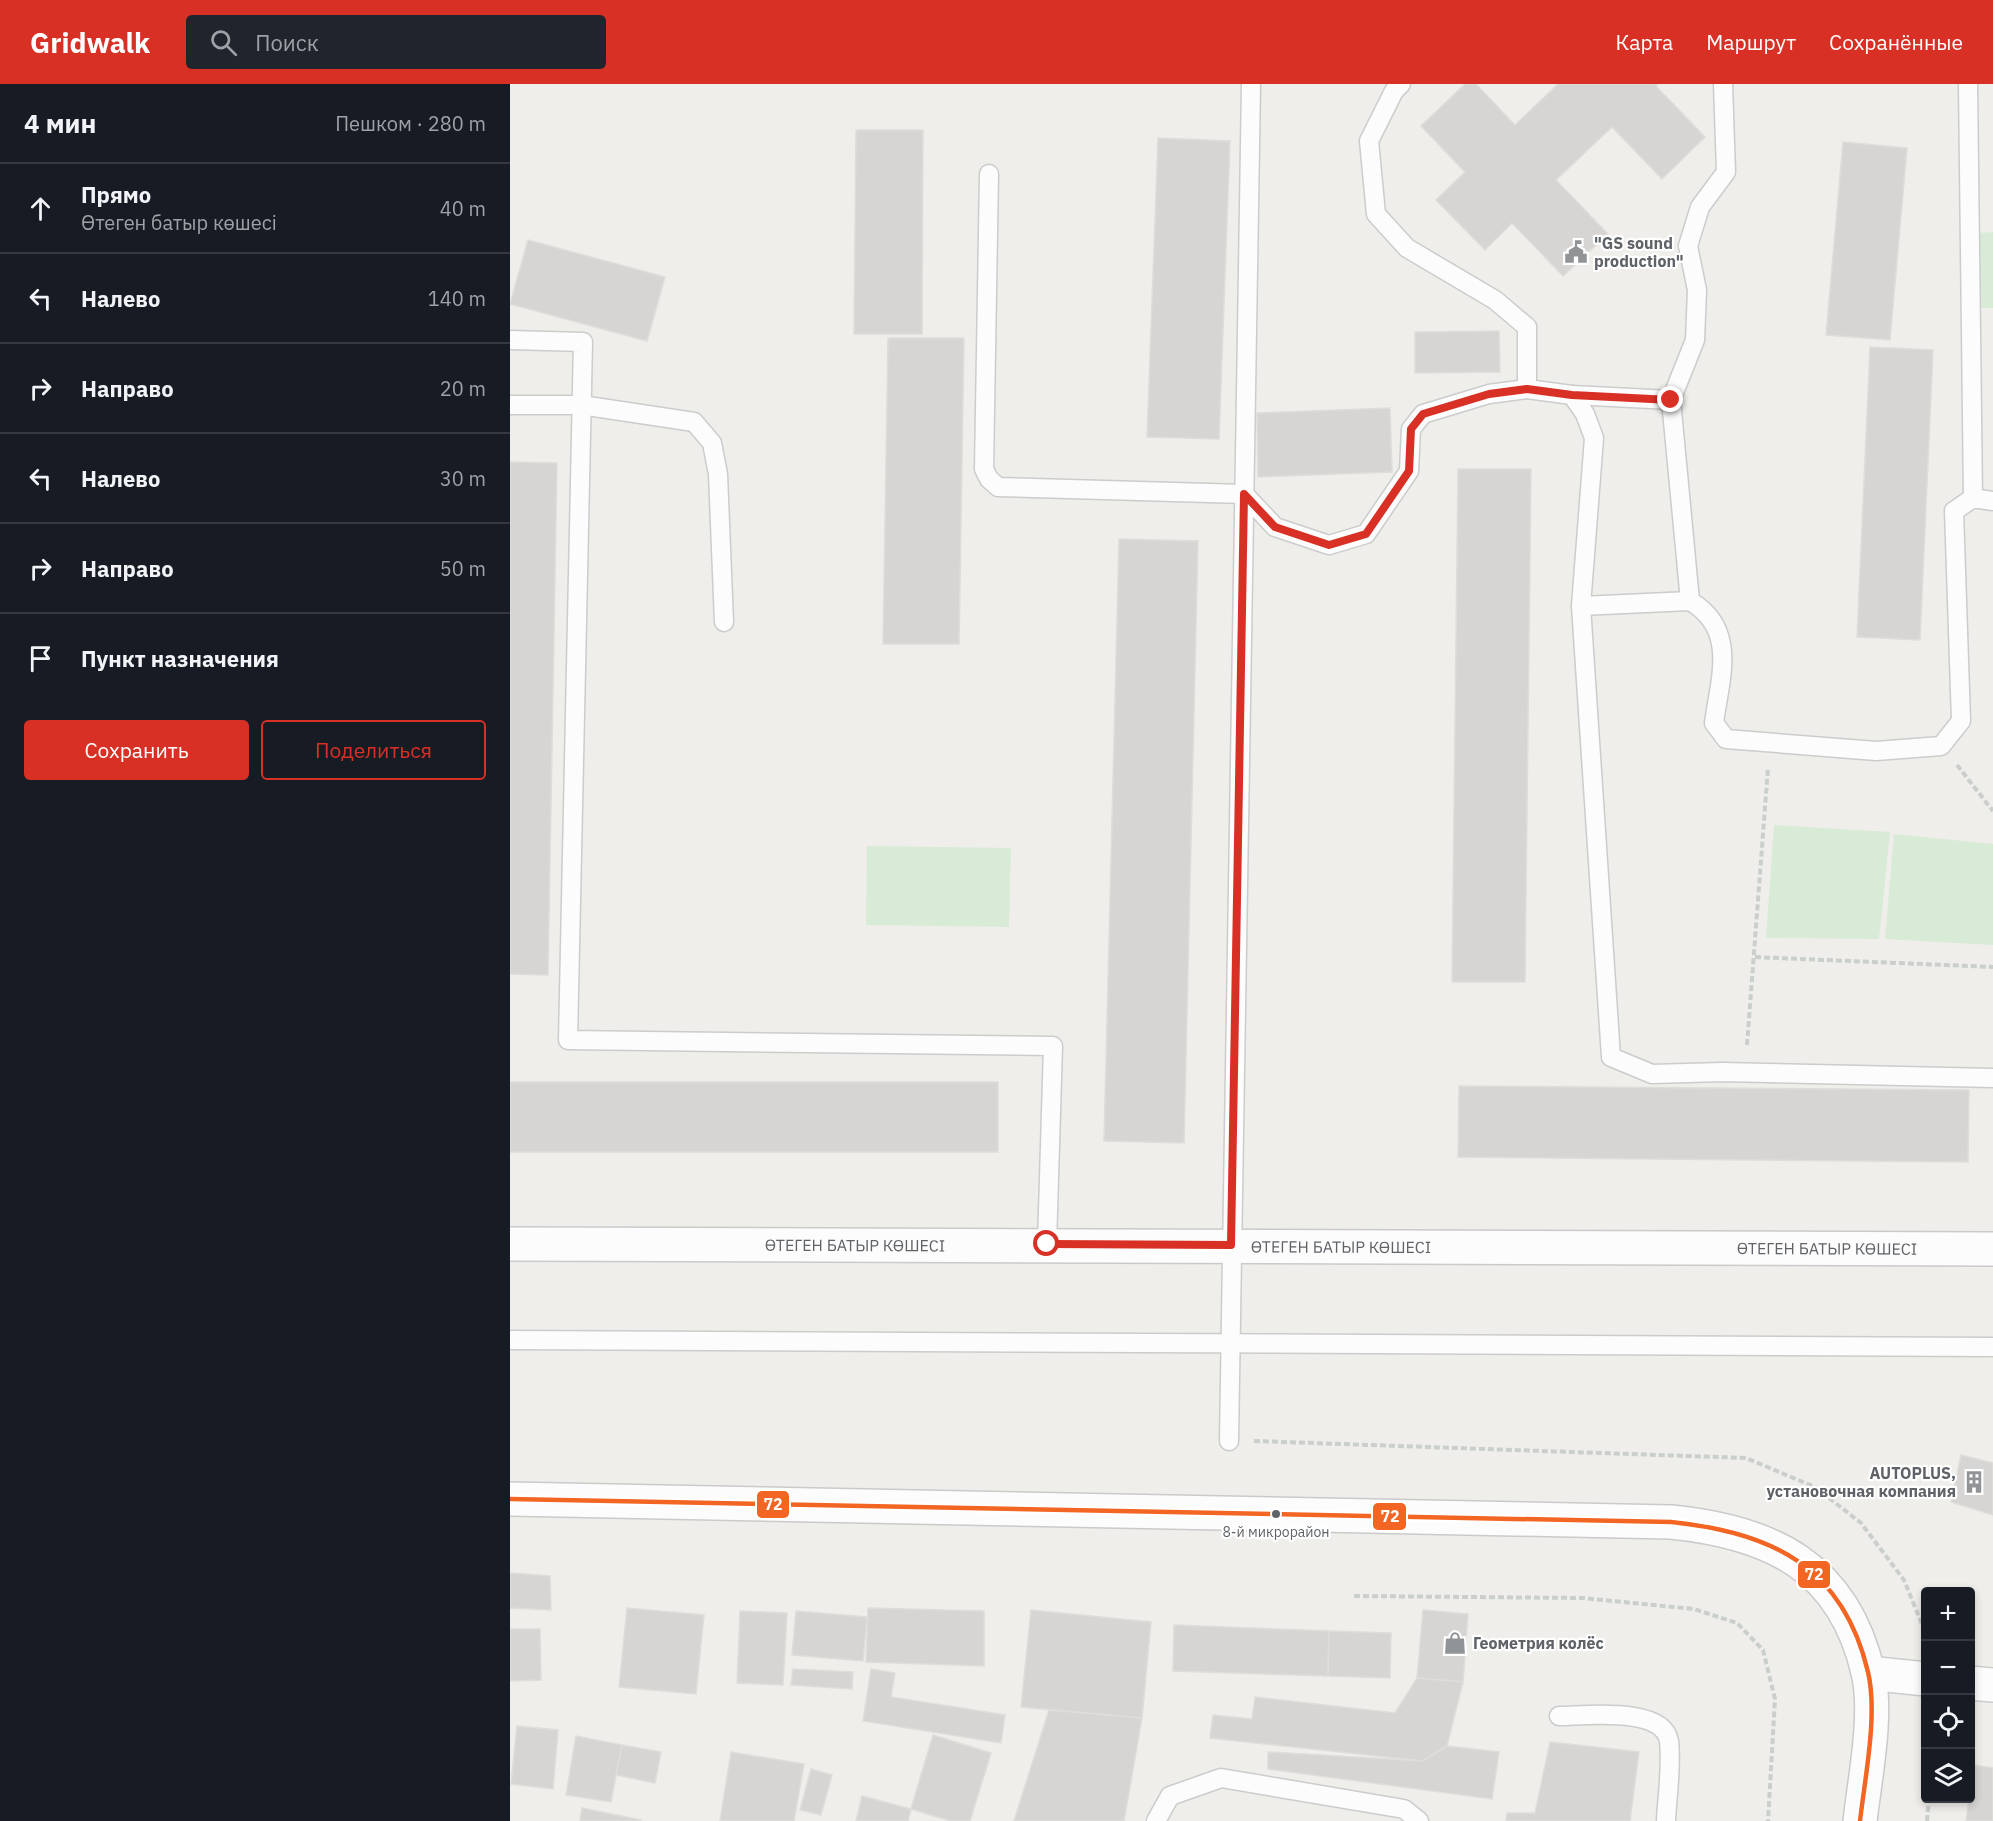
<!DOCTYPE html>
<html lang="ru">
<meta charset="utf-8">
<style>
:root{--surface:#171b24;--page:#20242c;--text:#f1f3f6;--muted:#9ea1a6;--line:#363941;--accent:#d93025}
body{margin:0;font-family:"IBM Plex Sans",sans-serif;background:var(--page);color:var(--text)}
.controls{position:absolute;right:18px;bottom:18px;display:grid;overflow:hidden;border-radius:6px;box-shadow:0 3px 9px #0003}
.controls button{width:54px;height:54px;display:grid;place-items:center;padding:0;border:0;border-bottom:2px solid var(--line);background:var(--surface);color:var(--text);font:30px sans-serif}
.stop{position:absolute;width:18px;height:18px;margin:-14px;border:4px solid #d93025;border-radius:50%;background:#fff}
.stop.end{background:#d93025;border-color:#fff;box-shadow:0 2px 6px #0008}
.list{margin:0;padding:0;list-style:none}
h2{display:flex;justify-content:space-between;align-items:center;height:78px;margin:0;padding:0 24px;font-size:26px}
h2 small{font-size:20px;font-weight:400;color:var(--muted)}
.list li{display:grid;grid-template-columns:39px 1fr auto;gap:18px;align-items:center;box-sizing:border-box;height:90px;padding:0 24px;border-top:2px solid var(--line)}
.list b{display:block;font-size:22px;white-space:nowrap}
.list p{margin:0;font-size:20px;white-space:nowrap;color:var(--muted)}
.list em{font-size:20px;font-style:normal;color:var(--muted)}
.actions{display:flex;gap:12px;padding:18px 24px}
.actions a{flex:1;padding:14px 0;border:2px solid var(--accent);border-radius:6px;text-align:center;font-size:21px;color:var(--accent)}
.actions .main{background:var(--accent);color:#fff}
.icon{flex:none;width:33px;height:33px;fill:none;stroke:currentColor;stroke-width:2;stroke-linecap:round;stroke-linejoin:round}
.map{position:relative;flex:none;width:1483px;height:1737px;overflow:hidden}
header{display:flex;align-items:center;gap:36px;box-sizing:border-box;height:84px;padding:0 30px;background:var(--accent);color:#fff}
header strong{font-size:28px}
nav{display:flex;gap:33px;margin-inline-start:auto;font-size:21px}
.search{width:420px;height:54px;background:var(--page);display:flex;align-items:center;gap:15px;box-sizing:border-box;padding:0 21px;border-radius:6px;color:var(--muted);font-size:22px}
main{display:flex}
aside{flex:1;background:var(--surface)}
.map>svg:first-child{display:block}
.green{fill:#d8ebd6}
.building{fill:#d6d5d3;stroke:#deddd9;stroke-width:1.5}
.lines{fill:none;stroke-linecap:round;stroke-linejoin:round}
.lane-casing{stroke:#cbcccc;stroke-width:21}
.street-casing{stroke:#cbcccc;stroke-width:36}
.secondary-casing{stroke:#cacacb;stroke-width:36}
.path{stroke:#cacfcc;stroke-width:4;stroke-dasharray:6 3;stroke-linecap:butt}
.lane{stroke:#fdfcfc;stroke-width:18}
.street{stroke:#fdfcfc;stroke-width:33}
.secondary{stroke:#fdfcfc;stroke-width:33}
.bus-1-casing{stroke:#fff;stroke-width:9}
.bus-1{stroke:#f26522;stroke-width:4.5}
.route{stroke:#d93025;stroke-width:8}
.bus-dot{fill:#5f6368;stroke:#fff;stroke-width:2}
.labels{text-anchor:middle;stroke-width:4.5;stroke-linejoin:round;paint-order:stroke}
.bus-label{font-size:14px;fill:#5f6368;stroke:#fff}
.poi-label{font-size:16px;font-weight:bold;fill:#5f6368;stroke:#fff;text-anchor:start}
.street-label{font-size:16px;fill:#5f6368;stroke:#fff}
.line-badge{stroke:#fff;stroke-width:2}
.badge-label{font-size:16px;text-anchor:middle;font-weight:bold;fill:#fff}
</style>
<header>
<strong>Gridwalk</strong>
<div class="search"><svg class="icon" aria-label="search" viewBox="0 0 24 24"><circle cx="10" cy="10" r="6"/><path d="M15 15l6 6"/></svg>Поиск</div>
<nav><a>Карта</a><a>Маршрут</a><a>Сохранённые</a></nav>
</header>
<main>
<aside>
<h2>4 мин<small>Пешком · 280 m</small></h2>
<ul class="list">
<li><svg class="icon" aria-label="ahead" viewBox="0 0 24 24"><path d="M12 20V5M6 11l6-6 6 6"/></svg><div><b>Прямо</b><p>Өтеген батыр көшесі</p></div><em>40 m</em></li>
<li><svg class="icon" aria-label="left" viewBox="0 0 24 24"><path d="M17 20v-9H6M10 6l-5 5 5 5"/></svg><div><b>Налево</b></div><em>140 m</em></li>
<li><svg class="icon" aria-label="right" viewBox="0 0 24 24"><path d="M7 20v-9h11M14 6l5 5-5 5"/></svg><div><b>Направо</b></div><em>20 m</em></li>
<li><svg class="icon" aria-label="left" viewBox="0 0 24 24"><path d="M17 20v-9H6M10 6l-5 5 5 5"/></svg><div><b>Налево</b></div><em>30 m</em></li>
<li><svg class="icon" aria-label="right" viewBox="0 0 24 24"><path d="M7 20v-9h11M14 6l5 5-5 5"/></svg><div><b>Направо</b></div><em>50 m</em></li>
<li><svg class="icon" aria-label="arrive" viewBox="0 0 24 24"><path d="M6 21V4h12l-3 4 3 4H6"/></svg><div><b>Пункт назначения</b></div></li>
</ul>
<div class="actions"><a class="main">Сохранить</a><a>Поделиться</a></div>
</aside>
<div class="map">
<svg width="1483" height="1737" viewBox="0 0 1483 1737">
<rect width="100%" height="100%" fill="#efeeea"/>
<g class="green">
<path d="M 1483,148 L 1483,224 L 1469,224 L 1467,149 Z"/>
<path d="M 1264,741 L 1380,748 L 1369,855 L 1256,854 Z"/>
<path d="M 1384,750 L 1483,760 L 1483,861 L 1375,855 Z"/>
<path d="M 357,762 L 501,764 L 499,843 L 356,841 Z"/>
</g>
<g class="building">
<path d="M 955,0 L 966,0 L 1005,41 L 1048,0 L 1148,0 L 1146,2 L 1195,53 L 1152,95 L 1102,43 L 1046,96 L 1098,150 L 1053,192 L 1002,139 L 975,166 L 926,116 L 955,88 L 911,42 Z"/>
<path d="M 346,46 L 413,46 L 412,250 L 344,250 Z"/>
<path d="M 648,54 L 720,57 L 709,355 L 637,353 Z"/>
<path d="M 1333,58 L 1397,64 L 1380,256 L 1316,251 Z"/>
<path d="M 18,156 L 155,193 L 137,257 L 0,220 Z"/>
<path d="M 989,247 L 990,288 L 905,289 L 905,248 Z"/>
<path d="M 378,254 L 454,254 L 449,560 L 373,560 Z"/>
<path d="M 1360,263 L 1423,266 L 1410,556 L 1347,553 Z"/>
<path d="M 880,324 L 882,388 L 748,393 L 747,329 Z"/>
<path d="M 0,378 L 47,379 L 38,891 L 0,890 Z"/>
<path d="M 948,385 L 1021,385 L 1015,898 L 942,898 Z"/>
<path d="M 609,455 L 688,457 L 674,1059 L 594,1057 Z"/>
<rect x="0" y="998" width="488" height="70"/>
<path d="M 949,1002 L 1459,1006 L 1458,1078 L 948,1073 Z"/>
<path d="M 1451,1371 L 1483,1379 L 1483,1431 L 1441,1418 Z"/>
<path d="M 0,1489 L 40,1492 L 41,1526 L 0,1524 Z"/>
<path d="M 117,1524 L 194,1531 L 186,1610 L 109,1603 Z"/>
<path d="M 358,1524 L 474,1527 L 474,1582 L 356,1578 Z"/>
<path d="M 521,1526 L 641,1538 L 632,1634 L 511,1623 Z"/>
<path d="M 913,1526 L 958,1530 L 953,1598 L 907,1594 Z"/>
<path d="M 230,1527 L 277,1529 L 273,1601 L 227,1599 Z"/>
<path d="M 286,1527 L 357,1533 L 353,1577 L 282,1571 Z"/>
<path d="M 664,1541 L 819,1547 L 818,1592 L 663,1587 Z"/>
<path d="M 0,1545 L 30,1545 L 31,1596 L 0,1597 Z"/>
<path d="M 819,1547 L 881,1549 L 880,1594 L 818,1592 Z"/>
<path d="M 283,1585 L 343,1588 L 342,1605 L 281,1601 Z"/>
<path d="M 361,1585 L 385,1589 L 381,1613 L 495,1631 L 491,1659 L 353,1637 Z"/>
<path d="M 907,1594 L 953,1598 L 937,1662 L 913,1677 L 700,1654 L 703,1631 L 742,1635 L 745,1613 L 885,1629 Z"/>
<path d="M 539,1626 L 632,1634 L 614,1737 L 504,1737 Z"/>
<path d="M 7,1642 L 48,1646 L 43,1705 L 1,1700 Z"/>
<path d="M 423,1651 L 481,1669 L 460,1737 L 440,1737 L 401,1725 Z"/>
<path d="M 66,1652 L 112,1661 L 101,1718 L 56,1711 Z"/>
<path d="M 1040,1658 L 1129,1668 L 1120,1737 L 996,1737 L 997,1729 L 1025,1729 Z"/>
<path d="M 112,1661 L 151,1668 L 145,1699 L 106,1691 Z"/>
<path d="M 937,1662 L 989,1668 L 982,1715 L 758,1685 L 758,1668 L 913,1677 Z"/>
<path d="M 221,1668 L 294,1680 L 284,1737 L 210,1737 Z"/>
<path d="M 1464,1681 L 1483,1684 L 1483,1737 L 1456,1737 Z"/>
<path d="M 301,1685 L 322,1691 L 311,1731 L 290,1726 Z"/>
<path d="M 352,1712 L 401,1725 L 398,1737 L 346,1737 Z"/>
<path d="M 72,1724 L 131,1736 L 130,1737 L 70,1737 Z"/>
</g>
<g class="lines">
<g class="lane-casing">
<g id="lane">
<path d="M 891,0 L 884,7 L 859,57 L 866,130 L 897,164 L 985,216 L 1017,243 L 1017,305"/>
<path d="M 1458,0 L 1463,414"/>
<path d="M 479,90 L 474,385 L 479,395 L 488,403 L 734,410 L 765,443 L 819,461 L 856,450 L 899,387 L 901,345 L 913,330 L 979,310 L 1017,305 L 1062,311 L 1075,330 L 1084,354 L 1071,522 L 1101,973 L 1142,990 L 1212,988 L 1483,994"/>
<path d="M 0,256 L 73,258 L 58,956 L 543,962 L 537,1160"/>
<path d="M 1062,311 L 1161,316"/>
<path d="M 0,321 L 71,321 L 184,338 L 202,359 L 208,390 L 214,538"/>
<path d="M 1180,517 L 1161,316 L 1185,256 L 1187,206 L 1178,162 L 1190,123 L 1216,88 L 1213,0"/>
<path d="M 1071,522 L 1180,517 C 1228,545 1210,594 1204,639 L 1216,655 L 1366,667 L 1431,662 L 1451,637 L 1444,427 L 1463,414 L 1483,417"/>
<path d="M 0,1256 L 1483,1263"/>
<path d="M 719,1357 L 741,0"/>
<path d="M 1049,1632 C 1075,1632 1153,1622 1159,1657 C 1162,1683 1157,1712 1156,1737"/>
<path d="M 646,1737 L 660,1712 L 711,1694 L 894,1725 L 909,1737"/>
</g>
</g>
<g class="street-casing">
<g id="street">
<path d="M 1358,1589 L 1416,1595"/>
<path d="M 1460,1599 L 1483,1601"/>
</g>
</g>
<g class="secondary-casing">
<g id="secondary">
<path id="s1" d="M 0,1160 L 1483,1165"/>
<path d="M 0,1415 L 1161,1438 C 1261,1448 1333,1482 1358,1588 C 1368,1630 1355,1693 1350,1737"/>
</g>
</g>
<g class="path">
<path d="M 1447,681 L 1483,727"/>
<path d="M 1245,873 L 1483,883"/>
<path d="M 1237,961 L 1258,684"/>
<path d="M 744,1357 L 1236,1374 L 1305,1403 L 1351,1439 L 1394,1496 L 1416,1550"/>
<path d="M 844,1512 L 1072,1514 L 1184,1525 L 1227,1539 L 1253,1566 L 1265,1615 L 1258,1737"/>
<path d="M 1417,1737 L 1419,1714"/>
</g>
<use href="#lane" class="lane"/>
<use href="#street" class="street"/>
<use href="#secondary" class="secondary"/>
<g class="bus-1-casing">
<path id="bus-1" d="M 0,1415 L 1161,1438 C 1261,1448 1333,1482 1358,1588 C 1368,1630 1355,1693 1350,1737"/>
</g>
<use href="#bus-1" class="bus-1"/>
</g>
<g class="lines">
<path class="route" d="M 537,1160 L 721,1161 L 734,410 L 765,443 L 819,461 L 856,450 L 899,387 L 901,345 L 913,330 L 979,310 L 1017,305 L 1062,311 L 1161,316"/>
</g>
<defs>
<g id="civic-bare" transform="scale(1.8)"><path d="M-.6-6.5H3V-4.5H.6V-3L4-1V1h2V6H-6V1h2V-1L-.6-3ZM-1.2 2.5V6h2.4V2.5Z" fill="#919496" stroke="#fff" stroke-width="2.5" paint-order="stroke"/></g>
<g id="building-bare" transform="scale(1.8)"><path d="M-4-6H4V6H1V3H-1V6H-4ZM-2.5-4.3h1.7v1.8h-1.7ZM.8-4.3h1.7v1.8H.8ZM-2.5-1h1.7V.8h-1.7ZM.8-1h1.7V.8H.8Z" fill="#919496" stroke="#fff" stroke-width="2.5" paint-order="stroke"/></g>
<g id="shop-bare" transform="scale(1.8)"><path d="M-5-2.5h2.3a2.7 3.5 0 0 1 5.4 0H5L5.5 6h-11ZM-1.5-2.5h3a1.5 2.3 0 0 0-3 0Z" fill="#919496" stroke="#fff" stroke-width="2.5" paint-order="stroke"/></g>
</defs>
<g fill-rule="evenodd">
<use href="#civic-bare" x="1066" y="168"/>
<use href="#building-bare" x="1464" y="1398"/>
<use href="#shop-bare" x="945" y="1559"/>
</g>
<circle class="bus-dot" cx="766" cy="1430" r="5"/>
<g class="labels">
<g class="bus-label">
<text x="766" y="1453">8-й микрорайон</text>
</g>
<g class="poi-label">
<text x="1084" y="165">"GS sound<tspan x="1084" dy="18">production"</tspan></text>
<text x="1446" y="1395" text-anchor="end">AUTOPLUS,<tspan x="1446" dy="18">установочная компания</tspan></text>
<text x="963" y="1565">Геометрия колёс</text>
</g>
<g class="street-label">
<text dy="6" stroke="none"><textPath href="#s1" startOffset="345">ӨТЕГЕН БАТЫР КӨШЕСІ</textPath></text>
<text dy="6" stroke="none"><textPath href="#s1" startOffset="831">ӨТЕГЕН БАТЫР КӨШЕСІ</textPath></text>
<text dy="6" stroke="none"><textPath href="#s1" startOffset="1317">ӨТЕГЕН БАТЫР КӨШЕСІ</textPath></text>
</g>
</g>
<g class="line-badge">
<rect x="246" y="1406" width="34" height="29" rx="6" fill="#f26522"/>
<rect x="862" y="1418" width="35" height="29" rx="6" fill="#f26522"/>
<rect x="1287" y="1476" width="34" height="29" rx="6" fill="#f26522"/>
</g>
<g class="badge-label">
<text x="263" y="1426">72</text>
<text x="880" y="1438">72</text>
<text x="1304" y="1496">72</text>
</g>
</svg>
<div class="controls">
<button>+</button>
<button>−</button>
<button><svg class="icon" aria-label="locate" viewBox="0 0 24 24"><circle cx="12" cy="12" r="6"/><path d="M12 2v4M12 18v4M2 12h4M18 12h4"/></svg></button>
<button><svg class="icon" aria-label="layers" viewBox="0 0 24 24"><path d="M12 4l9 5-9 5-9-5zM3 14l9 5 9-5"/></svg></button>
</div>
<div class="stop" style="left:537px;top:1160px"></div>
<div class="stop end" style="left:1161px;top:316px"></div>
</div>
</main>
